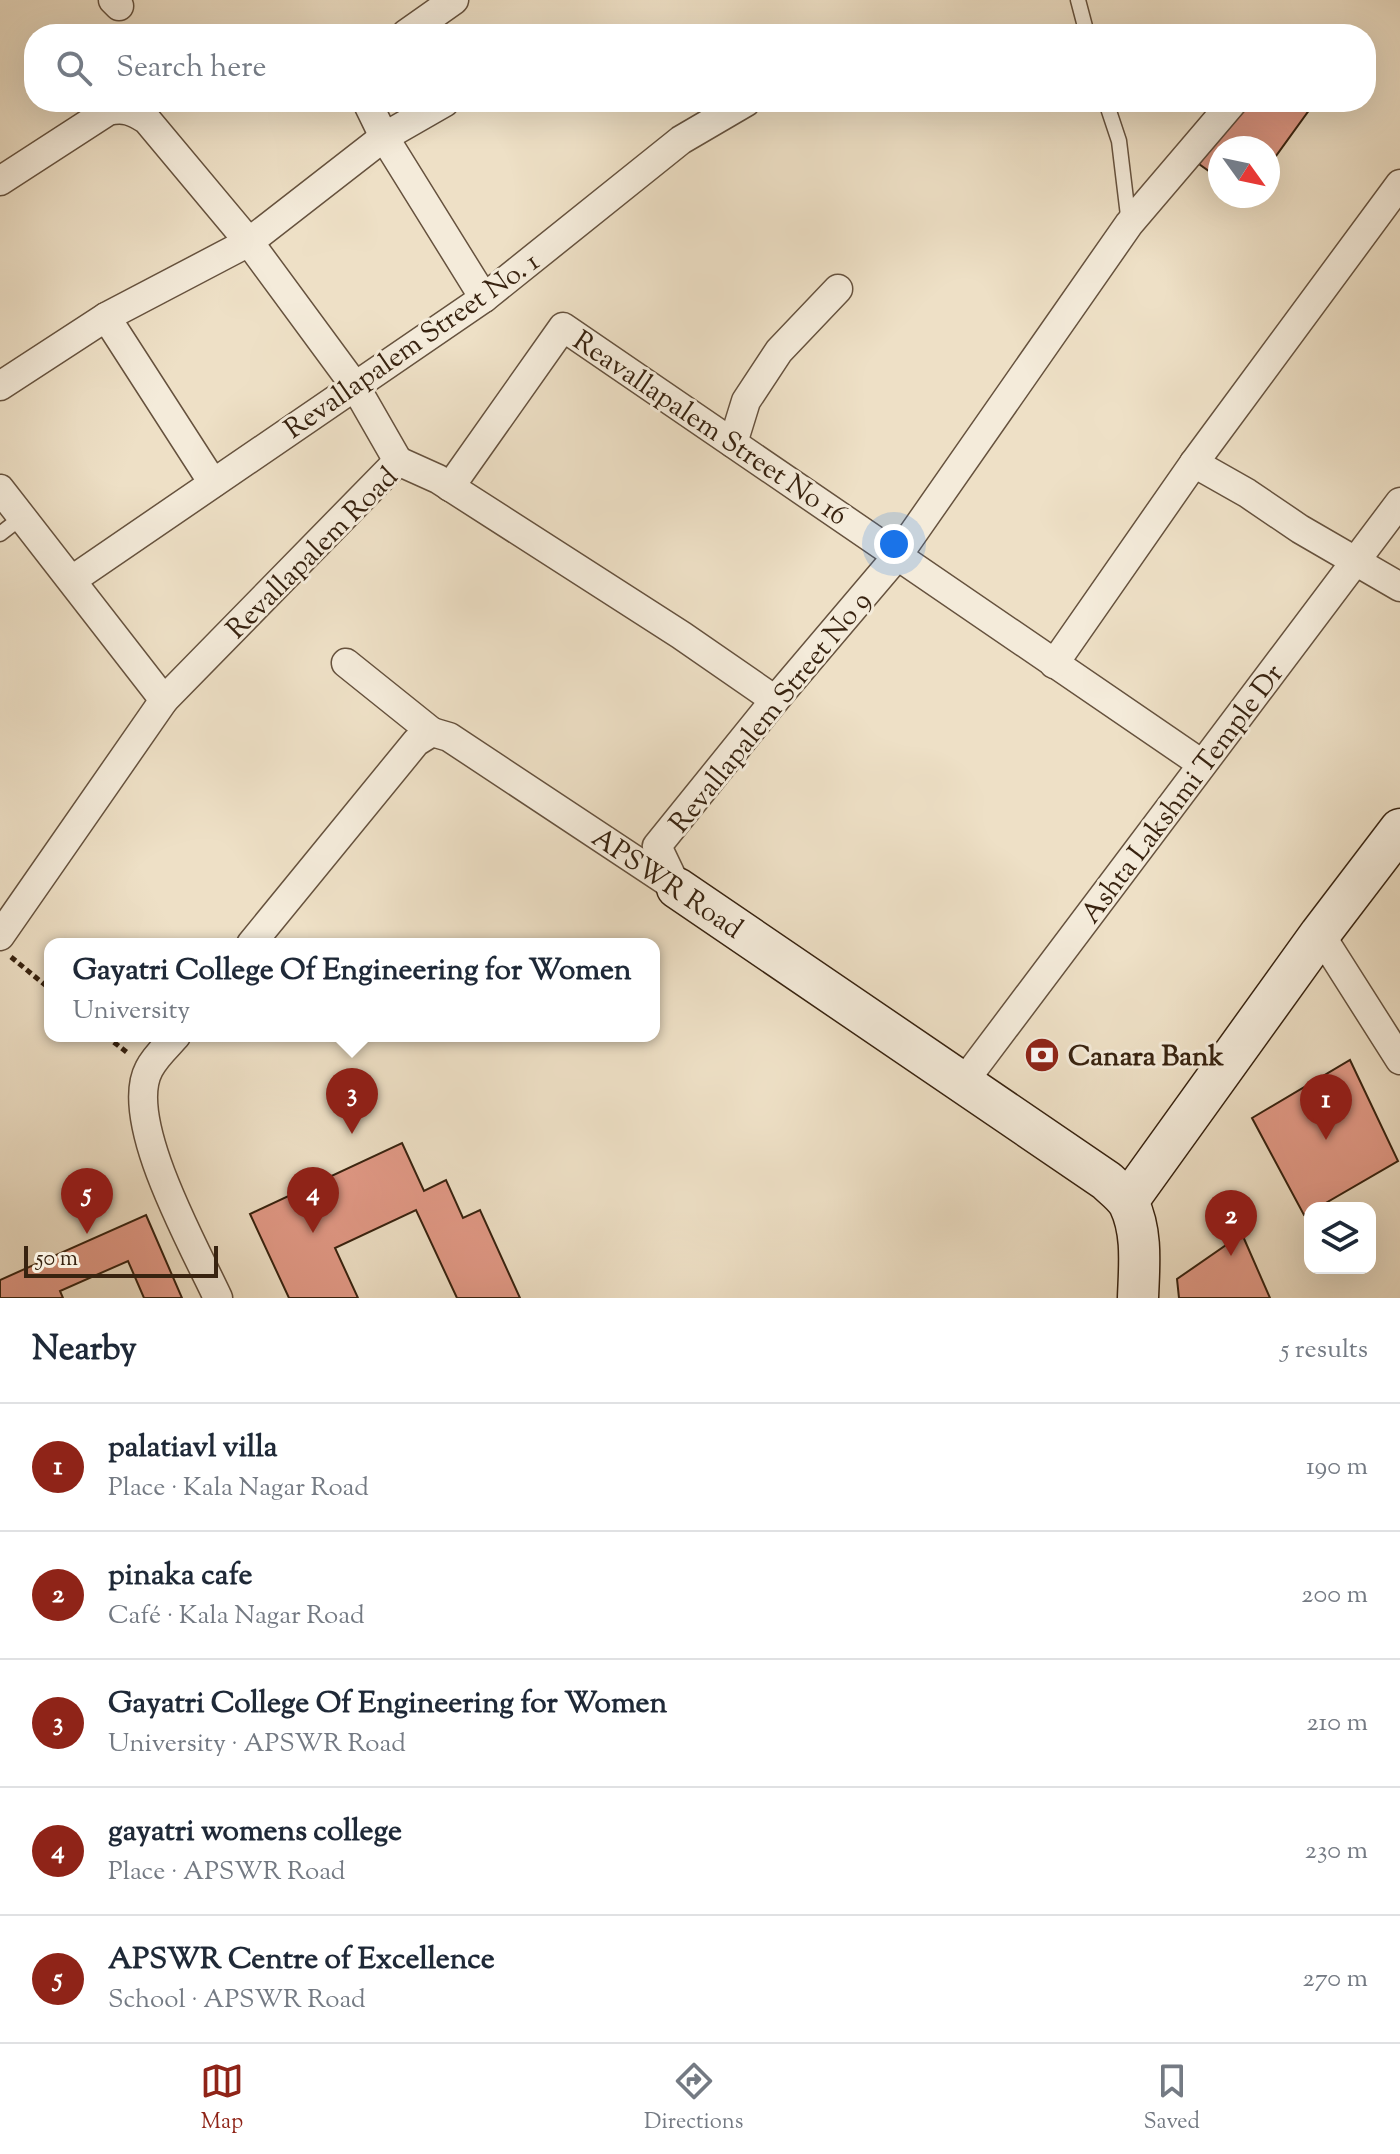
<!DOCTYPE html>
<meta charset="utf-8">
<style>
:root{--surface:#fff;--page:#f2f2f3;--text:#1f2937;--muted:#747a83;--line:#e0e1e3;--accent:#8f2418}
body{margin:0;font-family:"Sorts Mill Goudy",serif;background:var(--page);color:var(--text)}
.controls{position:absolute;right:24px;bottom:24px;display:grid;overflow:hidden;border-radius:16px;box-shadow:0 8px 32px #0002}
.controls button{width:72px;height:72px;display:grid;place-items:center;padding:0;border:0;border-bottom:2px solid var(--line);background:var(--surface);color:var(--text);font:40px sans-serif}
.compass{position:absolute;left:1208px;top:136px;width:72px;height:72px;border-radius:50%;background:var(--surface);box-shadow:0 8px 32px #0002;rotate:123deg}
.scale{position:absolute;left:24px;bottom:20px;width:194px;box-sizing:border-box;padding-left:8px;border:4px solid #382310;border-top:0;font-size:22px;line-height:28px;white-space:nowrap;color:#382310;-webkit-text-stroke:6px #f4ebda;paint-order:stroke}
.you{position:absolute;left:894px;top:544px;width:28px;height:28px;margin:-20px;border:6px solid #fff;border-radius:50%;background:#1a73e8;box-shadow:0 0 0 12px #1a73e833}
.badge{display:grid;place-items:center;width:52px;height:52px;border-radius:50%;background:var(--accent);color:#fff;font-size:26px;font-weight:700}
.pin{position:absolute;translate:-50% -66px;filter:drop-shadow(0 2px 4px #0008)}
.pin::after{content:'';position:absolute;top:42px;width:28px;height:24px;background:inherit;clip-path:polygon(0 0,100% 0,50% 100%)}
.popup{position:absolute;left:44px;top:938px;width:616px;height:104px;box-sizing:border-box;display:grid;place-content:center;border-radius:16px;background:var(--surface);filter:drop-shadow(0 2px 6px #0005);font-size:26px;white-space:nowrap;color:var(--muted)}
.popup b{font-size:30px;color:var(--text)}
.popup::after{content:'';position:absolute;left:50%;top:100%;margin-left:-16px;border:16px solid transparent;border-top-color:var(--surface)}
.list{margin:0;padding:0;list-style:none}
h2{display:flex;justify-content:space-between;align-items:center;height:104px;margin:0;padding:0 32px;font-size:34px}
h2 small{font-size:26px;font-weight:400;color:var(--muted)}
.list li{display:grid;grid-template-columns:52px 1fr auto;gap:24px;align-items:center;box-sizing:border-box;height:128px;padding:0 32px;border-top:2px solid var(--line)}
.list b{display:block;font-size:30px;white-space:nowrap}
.list p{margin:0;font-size:26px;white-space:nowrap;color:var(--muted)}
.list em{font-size:26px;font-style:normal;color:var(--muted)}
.icon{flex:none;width:44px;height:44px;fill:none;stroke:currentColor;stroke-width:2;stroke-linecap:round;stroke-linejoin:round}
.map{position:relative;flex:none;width:1400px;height:1298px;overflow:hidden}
.search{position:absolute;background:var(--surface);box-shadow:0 8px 32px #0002;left:24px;right:24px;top:24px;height:88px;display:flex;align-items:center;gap:20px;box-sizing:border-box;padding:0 28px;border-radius:32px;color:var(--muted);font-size:30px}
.sheet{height:744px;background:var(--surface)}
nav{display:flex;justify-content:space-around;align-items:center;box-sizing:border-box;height:112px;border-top:2px solid var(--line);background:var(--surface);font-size:22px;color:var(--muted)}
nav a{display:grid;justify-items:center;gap:4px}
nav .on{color:var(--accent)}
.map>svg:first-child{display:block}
.building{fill:#e29a87;stroke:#382310;stroke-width:2}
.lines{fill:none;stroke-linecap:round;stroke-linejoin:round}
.lane-casing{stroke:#66523e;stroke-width:17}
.street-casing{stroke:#66523e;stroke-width:31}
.secondary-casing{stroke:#382310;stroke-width:43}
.path{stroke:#382310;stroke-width:5;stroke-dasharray:6 4;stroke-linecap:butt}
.lane{stroke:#f4ebda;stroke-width:14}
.street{stroke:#f4ebda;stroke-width:28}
.secondary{stroke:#f4ebda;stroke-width:40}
.labels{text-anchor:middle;stroke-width:6;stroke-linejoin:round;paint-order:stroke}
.street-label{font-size:28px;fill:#382310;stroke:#f4ebda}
.poi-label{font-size:28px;font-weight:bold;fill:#382310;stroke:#f4ebda;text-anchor:start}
</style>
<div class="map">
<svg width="1400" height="1298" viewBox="0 0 1400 1298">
<rect width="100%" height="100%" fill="#eee0c6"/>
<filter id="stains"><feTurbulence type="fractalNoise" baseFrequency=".0025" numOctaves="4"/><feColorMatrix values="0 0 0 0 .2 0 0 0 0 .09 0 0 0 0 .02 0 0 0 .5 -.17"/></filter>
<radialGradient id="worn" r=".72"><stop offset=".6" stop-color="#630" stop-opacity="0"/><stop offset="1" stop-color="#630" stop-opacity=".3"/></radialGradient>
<g class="building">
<path d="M 1248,102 L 1315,102 L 1268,167 L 1268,148 L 1220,148 L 1220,179 L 1199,164 Z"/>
<path d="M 1350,1060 L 1398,1161 L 1317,1208 L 1310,1208 L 1310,1212 L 1304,1215 L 1252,1118 Z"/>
<path d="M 402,1143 L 424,1191 L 446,1180 L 463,1218 L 480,1210 L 520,1298 L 457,1298 L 416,1210 L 335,1248 L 358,1298 L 289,1298 L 250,1214 Z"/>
<path d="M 146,1215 L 182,1298 L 144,1298 L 128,1261 L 60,1291 L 63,1298 L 0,1298 L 0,1280 Z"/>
<path d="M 1242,1234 L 1270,1298 L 1179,1298 L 1177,1279 Z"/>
</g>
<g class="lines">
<g class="lane-casing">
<g id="lane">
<path d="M 1078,0 L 1087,34"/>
<path d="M 1106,102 L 1119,141 L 1129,224"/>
<path d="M 0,534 L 22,517"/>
</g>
</g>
<g class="street-casing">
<g id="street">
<path d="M 113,0 L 119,6"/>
<path d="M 406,34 L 454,0"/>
<path d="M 367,102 L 384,137 L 484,298"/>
<path d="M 0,181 L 108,111 C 124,107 133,111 147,120 L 249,242 L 355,386 L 398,461"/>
<path d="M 106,317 L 213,483"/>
<path d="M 0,386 L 106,317 L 249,242 L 384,137 L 445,102"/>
<path d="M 733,443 L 746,401 L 779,351 L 838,289"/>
<path d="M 1194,463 L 1247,493 L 1300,529 L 1400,587"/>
<path d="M 450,487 L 563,327 L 1202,764"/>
<path d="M 0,489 L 164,700 L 398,461 L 438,479 L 681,635 L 775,700"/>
<path d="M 72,580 L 484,298 L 681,140 L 746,102"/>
<path d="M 346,663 L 432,732"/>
<path d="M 1054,664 L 1194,463 L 1400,184"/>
<path d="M 677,888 L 657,846 L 775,700 L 898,555 L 1129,224 L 1233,102"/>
<path d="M 1320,934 L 1400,1060"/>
<path d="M 0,936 L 164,700"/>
<path d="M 251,944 L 416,742 L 432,732 L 449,737 L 677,888"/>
<path d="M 176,1036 C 167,1046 155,1057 149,1069 C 122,1120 195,1248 218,1298"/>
<path d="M 962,1084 L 1400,502"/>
</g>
</g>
<g class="secondary-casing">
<g id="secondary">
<path d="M 677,888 L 1107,1181 C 1114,1188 1124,1195 1129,1204 C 1143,1233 1139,1267 1138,1298"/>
<path d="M 1128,1201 L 1320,934 L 1400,829"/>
</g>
</g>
<g class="path">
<path d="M 11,957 L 50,989"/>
<path d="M 106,1036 L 129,1054"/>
</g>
<use href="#lane" class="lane"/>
<use href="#street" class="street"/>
<use href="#secondary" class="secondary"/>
</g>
<defs>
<g id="bank-disc" transform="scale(1.8)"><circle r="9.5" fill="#8f2418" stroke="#f4ebda"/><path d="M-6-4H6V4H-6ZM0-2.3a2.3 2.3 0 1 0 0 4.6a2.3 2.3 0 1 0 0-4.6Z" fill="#fff"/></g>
</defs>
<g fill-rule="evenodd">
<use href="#bank-disc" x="1042" y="1055"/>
</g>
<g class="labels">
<g class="street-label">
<text transform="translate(411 344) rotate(-35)" y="10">Revallapalem Street No. 1</text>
<text transform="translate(711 427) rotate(34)" y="10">Reavallapalem Street No 16</text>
<text transform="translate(311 552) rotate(-45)" y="10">Revallapalem Road</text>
<text transform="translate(769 711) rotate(-51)" y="10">Revallapalem Street No 9</text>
<text transform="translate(1181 793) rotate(-53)" y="10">Ashta Lakshmi Temple Dr</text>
<text transform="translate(668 882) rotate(34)" y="10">APSWR Road</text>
</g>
<g class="poi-label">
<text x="1068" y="1065">Canara Bank</text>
</g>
</g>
<rect width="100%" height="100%" filter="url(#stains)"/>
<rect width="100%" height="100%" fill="url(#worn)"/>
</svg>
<div class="controls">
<button><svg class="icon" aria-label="layers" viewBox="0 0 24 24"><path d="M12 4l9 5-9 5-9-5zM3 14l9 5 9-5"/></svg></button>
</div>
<svg class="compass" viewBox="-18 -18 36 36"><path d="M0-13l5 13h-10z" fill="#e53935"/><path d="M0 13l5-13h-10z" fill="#747a83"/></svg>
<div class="scale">50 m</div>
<div class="you"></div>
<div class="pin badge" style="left:1326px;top:1140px">1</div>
<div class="pin badge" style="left:1231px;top:1256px">2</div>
<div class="pin badge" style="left:352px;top:1134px">3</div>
<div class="popup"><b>Gayatri College Of Engineering for Women</b>University</div>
<div class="pin badge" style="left:313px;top:1233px">4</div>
<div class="pin badge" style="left:87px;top:1234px">5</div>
<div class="search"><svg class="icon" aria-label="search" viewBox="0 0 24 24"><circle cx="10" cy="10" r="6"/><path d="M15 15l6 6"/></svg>Search here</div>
</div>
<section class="sheet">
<h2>Nearby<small>5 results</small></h2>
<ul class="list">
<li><span class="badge">1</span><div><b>palatiavl villa</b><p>Place · Kala Nagar Road</p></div><em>190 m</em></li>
<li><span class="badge">2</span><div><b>pinaka cafe</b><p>Café · Kala Nagar Road</p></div><em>200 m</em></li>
<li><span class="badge">3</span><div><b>Gayatri College Of Engineering for Women</b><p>University · APSWR Road</p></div><em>210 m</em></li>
<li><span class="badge">4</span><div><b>gayatri womens college</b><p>Place · APSWR Road</p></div><em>230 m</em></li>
<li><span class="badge">5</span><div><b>APSWR Centre of Excellence</b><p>School · APSWR Road</p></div><em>270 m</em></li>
</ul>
</section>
<nav>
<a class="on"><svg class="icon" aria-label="map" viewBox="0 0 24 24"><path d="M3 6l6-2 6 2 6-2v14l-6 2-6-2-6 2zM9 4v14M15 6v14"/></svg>Map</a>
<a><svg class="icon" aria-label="directions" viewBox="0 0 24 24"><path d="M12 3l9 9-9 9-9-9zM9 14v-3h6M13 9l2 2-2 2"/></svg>Directions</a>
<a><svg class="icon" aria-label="saved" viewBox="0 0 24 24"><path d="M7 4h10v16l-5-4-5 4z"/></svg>Saved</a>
</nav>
